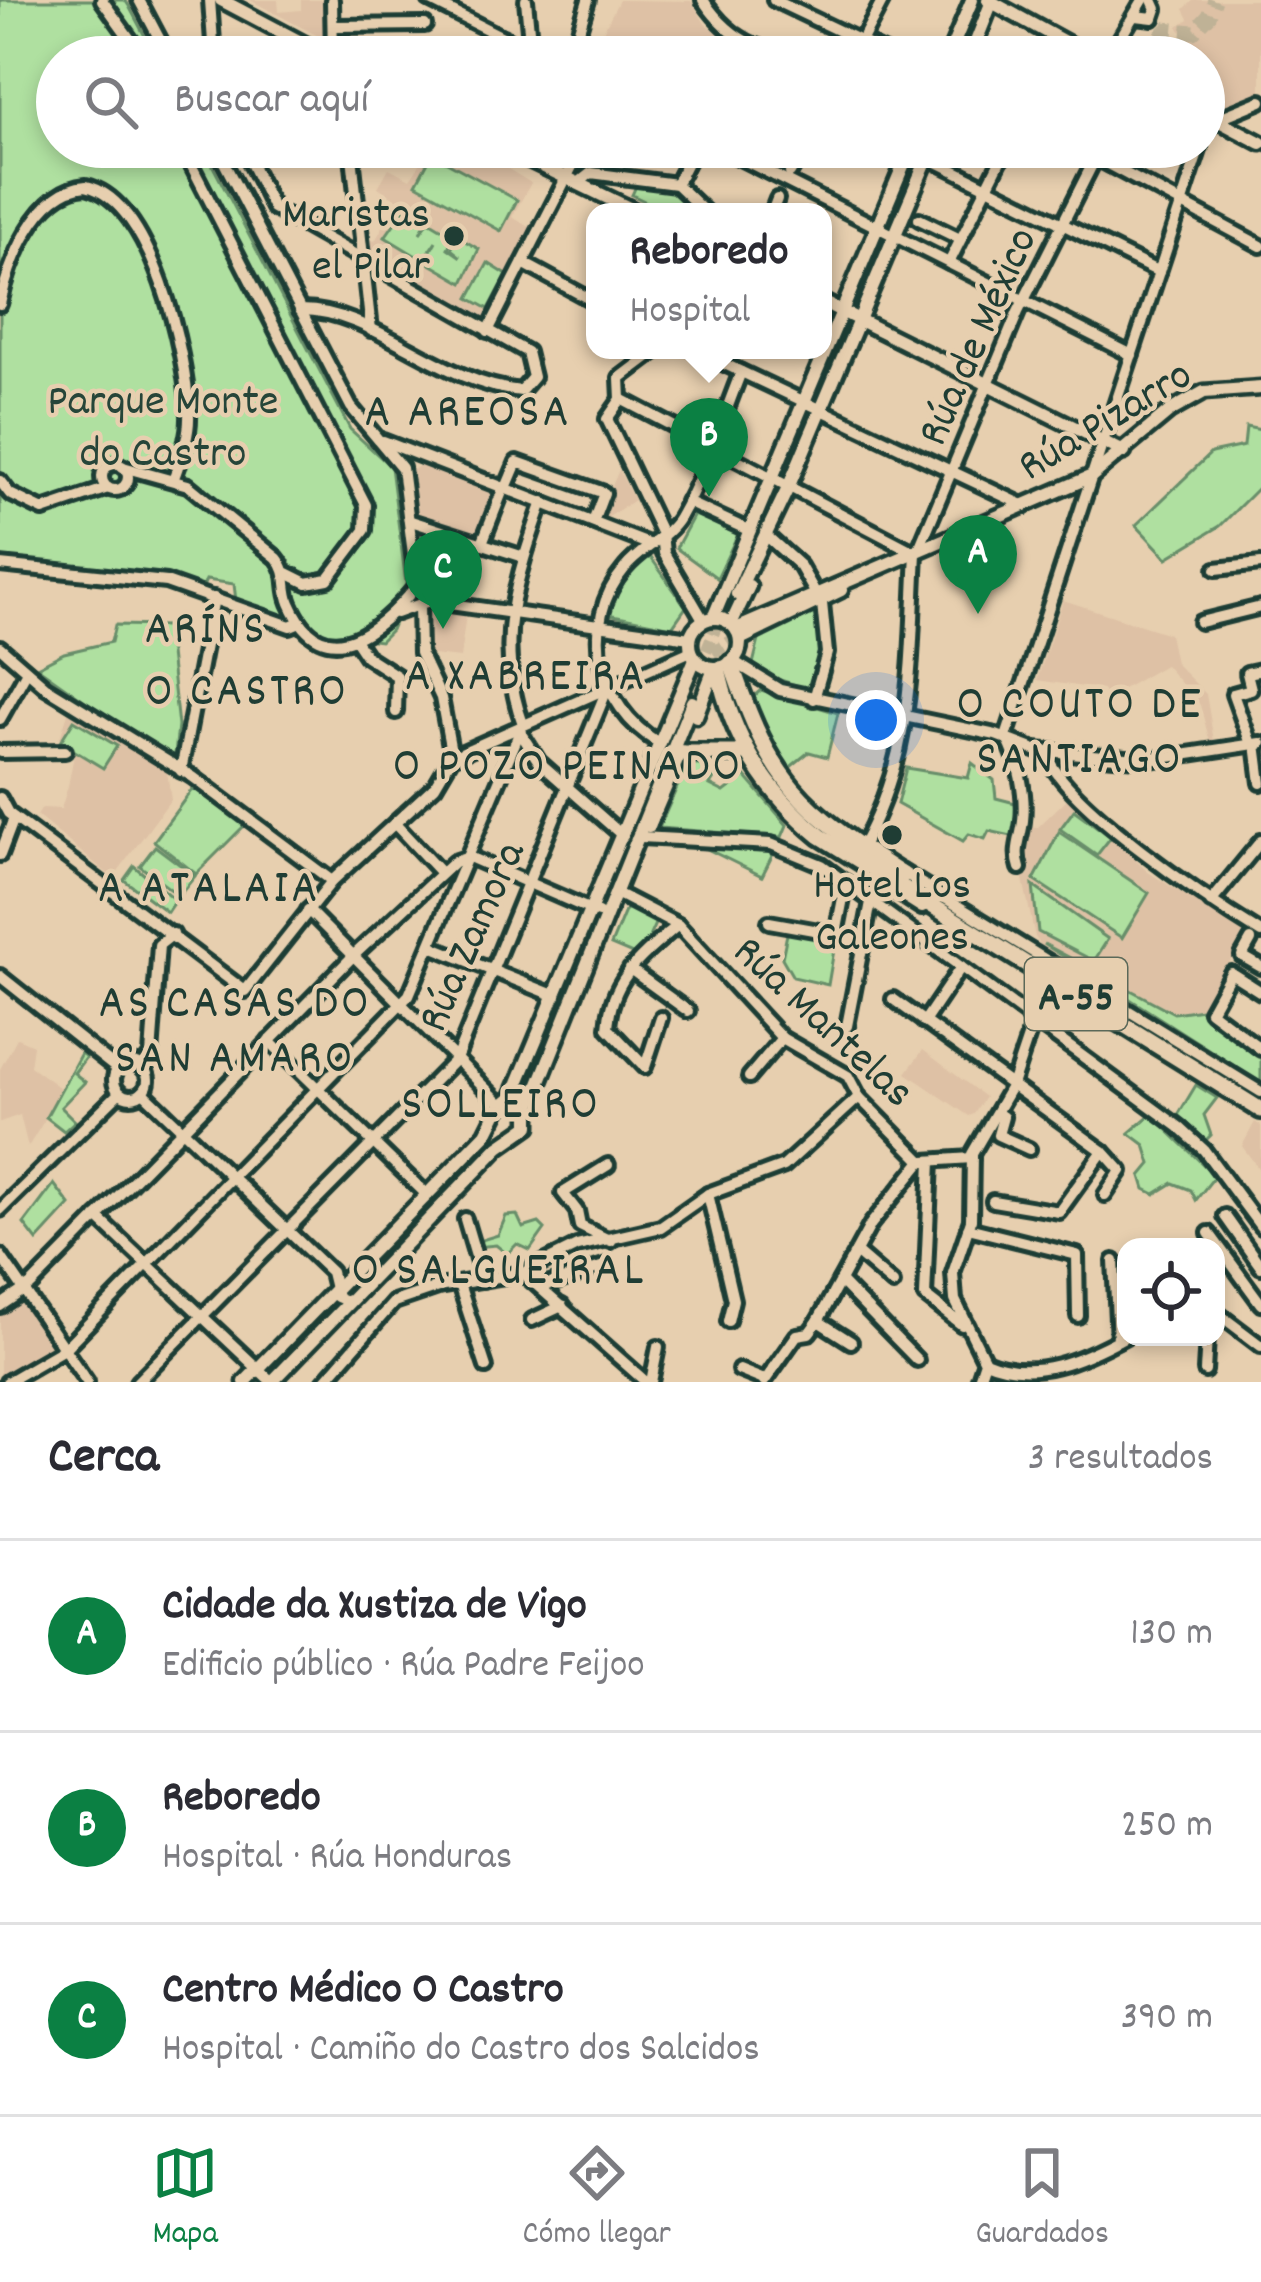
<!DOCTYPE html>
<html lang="es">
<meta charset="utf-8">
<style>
:root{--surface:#fff;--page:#f2f2f3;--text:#2b2b33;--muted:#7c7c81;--line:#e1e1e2;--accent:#0b8043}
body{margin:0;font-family:Dekko,sans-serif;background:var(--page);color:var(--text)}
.controls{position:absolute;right:36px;bottom:36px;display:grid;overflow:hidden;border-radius:24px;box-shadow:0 6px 18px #0003}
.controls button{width:108px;height:108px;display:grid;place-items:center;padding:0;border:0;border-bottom:3px solid var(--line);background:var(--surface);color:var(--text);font:60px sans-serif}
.you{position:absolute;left:876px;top:720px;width:42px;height:42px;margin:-30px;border:9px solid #fff;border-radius:50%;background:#1a73e8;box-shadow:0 0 0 18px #1a73e833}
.badge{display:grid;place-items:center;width:78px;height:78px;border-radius:50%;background:var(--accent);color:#fff;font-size:39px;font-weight:700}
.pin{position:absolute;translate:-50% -99px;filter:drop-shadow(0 3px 6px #0008)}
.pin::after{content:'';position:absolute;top:63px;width:42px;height:36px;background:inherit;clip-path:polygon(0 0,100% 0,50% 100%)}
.popup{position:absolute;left:586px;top:203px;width:246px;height:156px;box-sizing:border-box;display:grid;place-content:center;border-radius:24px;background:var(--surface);filter:drop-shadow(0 3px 9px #0005);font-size:39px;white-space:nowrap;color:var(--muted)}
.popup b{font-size:45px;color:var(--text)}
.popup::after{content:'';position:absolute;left:50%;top:100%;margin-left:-24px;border:24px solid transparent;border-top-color:var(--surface)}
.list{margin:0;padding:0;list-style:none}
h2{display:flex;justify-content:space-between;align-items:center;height:156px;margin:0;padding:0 48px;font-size:51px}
h2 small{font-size:39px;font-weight:400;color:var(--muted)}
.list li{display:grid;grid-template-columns:78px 1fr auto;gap:36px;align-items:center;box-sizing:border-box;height:192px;padding:0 48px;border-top:3px solid var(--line)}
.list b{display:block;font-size:45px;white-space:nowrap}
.list p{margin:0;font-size:39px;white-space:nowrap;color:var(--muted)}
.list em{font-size:39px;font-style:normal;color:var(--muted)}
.icon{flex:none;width:66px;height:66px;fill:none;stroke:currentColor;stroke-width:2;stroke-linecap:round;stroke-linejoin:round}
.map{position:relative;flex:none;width:1261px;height:1382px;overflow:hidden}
.search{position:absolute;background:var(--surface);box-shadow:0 6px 18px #0003;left:36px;right:36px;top:36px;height:132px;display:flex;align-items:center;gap:30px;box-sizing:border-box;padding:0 42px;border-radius:66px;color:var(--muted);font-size:45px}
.sheet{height:732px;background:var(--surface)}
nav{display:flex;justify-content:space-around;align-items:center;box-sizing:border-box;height:168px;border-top:3px solid var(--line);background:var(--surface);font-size:33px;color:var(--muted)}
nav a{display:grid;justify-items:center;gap:6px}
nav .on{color:var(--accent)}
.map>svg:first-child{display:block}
.built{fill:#dec1a5}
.green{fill:#afe0a0;stroke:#678e6a;stroke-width:3}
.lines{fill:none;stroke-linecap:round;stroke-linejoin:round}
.major-tunnel{stroke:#bfb296;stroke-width:12;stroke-dasharray:12 6;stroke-linecap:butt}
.highway-tunnel{stroke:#bfb296;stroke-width:15;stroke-dasharray:15 8;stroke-linecap:butt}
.minor-casing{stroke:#1f3d34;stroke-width:20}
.major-casing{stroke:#1f3d34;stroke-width:21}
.highway-casing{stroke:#1f3d34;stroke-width:24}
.minor{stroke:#e7cfaf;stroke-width:10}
.major{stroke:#e7cfaf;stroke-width:12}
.highway{stroke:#e7cfaf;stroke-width:15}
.poi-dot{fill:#1f3d34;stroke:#e7cfaf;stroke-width:4.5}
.labels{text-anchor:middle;stroke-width:9;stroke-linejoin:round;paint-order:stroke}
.shield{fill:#e7cfaf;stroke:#5b6959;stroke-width:3}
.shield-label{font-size:42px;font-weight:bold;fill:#1f3d34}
.poi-label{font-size:45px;fill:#1f3d34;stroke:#e7cfaf;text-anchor:end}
.street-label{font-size:45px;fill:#1f3d34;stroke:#e7cfaf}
.park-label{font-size:45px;fill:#264539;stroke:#e7cfaf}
.neighbourhood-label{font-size:48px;letter-spacing:3px;fill:#1f3d34;stroke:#e7cfaf}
</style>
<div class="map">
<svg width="1261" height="1382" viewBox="0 0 1261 1382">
<rect width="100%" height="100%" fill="#e7cfaf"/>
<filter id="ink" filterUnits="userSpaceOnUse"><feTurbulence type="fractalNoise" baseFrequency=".00833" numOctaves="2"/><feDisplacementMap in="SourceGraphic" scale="24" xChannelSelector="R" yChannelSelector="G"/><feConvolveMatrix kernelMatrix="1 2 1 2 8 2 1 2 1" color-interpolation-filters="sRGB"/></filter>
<g filter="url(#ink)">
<g class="built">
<path d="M 250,0 L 278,0 L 279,12 L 301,10 L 301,0 L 326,0 L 330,33 L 322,38 Z"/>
<path d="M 619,0 L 691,1 L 706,25 L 725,35 L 722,57 L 699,50 L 695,57 L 590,57 Z"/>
<path d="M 1194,0 L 1261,0 L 1261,95 L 1221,111 L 1204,99 L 1204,57 L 1197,57 L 1178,26 L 1189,19 L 1184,9 Z"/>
<path d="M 432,147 L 479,151 L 531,183 L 512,217 L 533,229 L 488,321 L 369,253 L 367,238 L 375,241 L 398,200 L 378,187 L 389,168 L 410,179 Z"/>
<path d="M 423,463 L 499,493 L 482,537 L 419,517 L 412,471 Z"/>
<path d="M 619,470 L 634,500 L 607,518 L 599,515 Z"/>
<path d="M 1063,600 L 1169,634 L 1175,663 L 1206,694 L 1214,741 L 1210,742 L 1200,705 L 1165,665 L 1107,698 L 1103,690 L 1037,680 Z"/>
<path d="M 426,610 L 466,615 L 460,658 L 423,654 Z"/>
<path d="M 69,710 L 167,772 L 171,799 L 113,878 L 37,816 L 42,808 L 61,809 L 68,786 L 74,755 L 58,744 Z"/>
<path d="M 1069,797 L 1148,872 L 1246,934 L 1202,1009 L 1174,1013 L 1041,946 L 1035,937 L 1018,855 L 1025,826 L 1038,827 Z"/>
<path d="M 17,1038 L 33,1045 L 30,1066 L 63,1090 L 28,1147 L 20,1115 L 0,1122 L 0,1069 Z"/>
<path d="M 923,1050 L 985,1097 L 974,1114 L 969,1116 L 906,1073 Z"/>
<path d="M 1255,1122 L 1261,1126 L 1261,1172 L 1242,1146 Z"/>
<path d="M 25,1300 L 53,1348 L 0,1376 L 0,1313 Z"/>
</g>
<g class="green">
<path d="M 0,0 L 125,0 L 129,6 L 156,57 L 57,57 L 57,147 L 203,147 L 350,429 L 391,467 L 407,591 L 391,630 L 380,641 L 328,634 L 236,601 L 234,584 L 206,580 L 198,598 L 150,586 L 0,568 Z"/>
<path d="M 432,154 L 517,200 L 501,231 L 416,184 Z"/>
<path d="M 637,184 L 667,188 L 698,212 L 667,212 L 632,195 Z"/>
<path d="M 406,207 L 427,220 L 420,233 L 429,221 L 454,236 L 448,248 L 461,257 L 451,249 L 458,237 L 479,249 L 463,283 L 425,261 L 436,241 L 423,260 L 385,237 Z"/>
<path d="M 488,263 L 507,275 L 489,309 L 469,298 Z"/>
<path d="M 1246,427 L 1261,430 L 1261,485 L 1220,526 L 1167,558 L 1136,525 L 1211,453 L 1244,446 Z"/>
<path d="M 695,513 L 738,534 L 717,578 L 676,548 Z"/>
<path d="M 649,555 L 686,607 L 672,627 L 608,614 L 623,582 Z"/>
<path d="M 817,611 L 820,655 L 808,689 L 774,678 L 753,664 L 760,636 Z"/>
<path d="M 115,625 L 167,626 L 178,726 L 174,764 L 37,667 L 64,653 L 111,642 Z"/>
<path d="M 761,690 L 838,713 L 827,757 L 809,752 L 788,769 L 767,737 L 753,697 Z"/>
<path d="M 74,720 L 117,746 L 103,768 L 60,742 Z"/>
<path d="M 972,763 L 994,780 L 996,798 L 1019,804 L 1016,837 L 989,831 L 985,839 L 969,834 L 963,841 L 897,804 L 906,768 L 968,778 Z"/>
<path d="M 687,765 L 723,765 L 710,785 L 724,792 L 745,776 L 787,825 L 782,837 L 659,828 Z"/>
<path d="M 193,788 L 246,824 L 196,874 L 154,841 Z"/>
<path d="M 1074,810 L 1111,837 L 1097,855 L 1060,829 Z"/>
<path d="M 1059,832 L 1149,893 L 1122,938 L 1034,880 Z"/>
<path d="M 155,846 L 195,876 L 179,896 L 140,866 Z"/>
<path d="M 703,847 L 774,852 L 762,876 Z"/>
<path d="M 134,866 L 175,900 L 167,912 L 124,880 Z"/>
<path d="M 1033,886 L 1108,939 L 1094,961 L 1038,932 Z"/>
<path d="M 628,904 L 658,917 L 650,935 L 656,938 L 637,956 L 611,945 Z"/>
<path d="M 788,929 L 836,938 L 828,985 L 793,977 L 782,958 Z"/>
<path d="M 1044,944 L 1174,1013 L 1202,1009 L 1206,1019 L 1261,1053 L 1261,1083 Z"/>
<path d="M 81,1053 L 86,1057 L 74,1073 L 85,1082 L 61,1107 L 75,1121 L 64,1131 L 46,1117 Z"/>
<path d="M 1196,1085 L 1217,1098 L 1204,1115 L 1211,1135 L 1206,1140 L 1178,1115 Z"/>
<path d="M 1151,1114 L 1215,1176 L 1196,1200 L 1191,1190 L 1173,1183 L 1155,1194 L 1145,1189 L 1141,1176 L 1151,1164 L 1145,1145 L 1129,1133 Z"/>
<path d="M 54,1184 L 70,1205 L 37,1241 L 24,1224 Z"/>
<path d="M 517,1215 L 523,1228 L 539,1223 L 545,1229 L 530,1250 L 517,1244 L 507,1254 L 496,1245 L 475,1247 L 475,1242 L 498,1235 L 506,1216 Z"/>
</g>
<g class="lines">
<g class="major-tunnel">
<path d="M 713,653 L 746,631"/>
<path d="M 685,700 L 731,592"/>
</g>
<path class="highway-tunnel" d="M 1144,10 L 1163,29 L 1194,32 L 1209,16 L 1215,0"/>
<g class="minor-casing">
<g id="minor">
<path d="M 102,0 L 143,57"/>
<path d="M 139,0 L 169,57"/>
<path d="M 210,0 L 214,57"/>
<path d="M 332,0 L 333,57"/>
<path d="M 429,0 L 542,57"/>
<path d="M 526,0 L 531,51"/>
<path d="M 703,0 C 731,42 771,63 820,46 L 843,57"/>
<path d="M 774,0 L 894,57"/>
<path d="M 1136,16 L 1153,18 L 1156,9 L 1152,0"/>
<path d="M 335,26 L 425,25"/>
<path d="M 571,57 L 588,0"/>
<path d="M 853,57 L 883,0"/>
<path d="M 1051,57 L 1059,41"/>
<path d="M 1109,57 L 1143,0"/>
<path d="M 1204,134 L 1217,119 L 1261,101"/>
<path d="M 182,147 L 366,505 L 365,530 L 328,579 L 307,583 L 287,573"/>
<path d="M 216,147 L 351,407 L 402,468 L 417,585 L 429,601"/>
<path d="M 243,147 L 273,208 L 527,352 L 533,377 L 521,391 C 440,384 373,309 300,310"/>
<path d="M 351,147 L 371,330"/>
<path d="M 718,147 L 1132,355"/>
<path d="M 1076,147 L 1261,246"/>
<path d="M 927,157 L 1159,272"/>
<path d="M 790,173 L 805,147"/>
<path d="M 577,184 L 591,173 L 676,184 L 705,212"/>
<path d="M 676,184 L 695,147"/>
<path d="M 772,212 L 777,199"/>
<path d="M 919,219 L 960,239"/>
<path d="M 523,263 L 595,302"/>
<path d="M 949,263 L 1007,147"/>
<path d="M 0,304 C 9,263 36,190 86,186 C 153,201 186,354 189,414 C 190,436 181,458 174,478"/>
<path d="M 488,331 L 582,147"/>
<path d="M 657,350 L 620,378 L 621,399 L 607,419 L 662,534 L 664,553 L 704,621"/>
<path d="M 695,350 L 1025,506"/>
<path d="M 621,399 L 916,553"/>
<path d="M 383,441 L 651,545"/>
<circle cx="115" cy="477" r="13"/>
<path d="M 123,467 L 188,485 L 277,558 C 290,574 283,586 290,603 C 324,682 384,626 417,585"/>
<path d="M 0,481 L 10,494 L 43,510 L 108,488"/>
<path d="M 506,488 L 517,462 L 604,493 L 593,522"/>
<path d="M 687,502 L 748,530"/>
<path d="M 411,521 L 524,557"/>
<path d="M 769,538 L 800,566 L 816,594"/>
<path d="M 482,543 L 504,487"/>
<path d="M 918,551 L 1018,312 L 1101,147"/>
<path d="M 0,565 L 166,582 L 290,626 L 300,622"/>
<path d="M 1216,569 L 1261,564"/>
<path d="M 419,605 L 420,653 L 441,698 L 452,757"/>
<path d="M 396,613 L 429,601 L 690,638"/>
<path d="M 1200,622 L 1261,607"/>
<path d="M 356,641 L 366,656 L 397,676 L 396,712"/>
<path d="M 0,647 L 46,687 L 193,777 L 332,881"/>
<path d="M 733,661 L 780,690 L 996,735 L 1035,750 L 1149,760 L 1261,743"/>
<path d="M 814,699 L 827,653 L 822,603"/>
<path d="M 0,719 L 27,671"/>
<path d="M 523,724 C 494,645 516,578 543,502"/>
<path d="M 520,732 L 539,762 L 623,836"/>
<path d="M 1006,737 L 1200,147"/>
<path d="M 1006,737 C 1019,760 1026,795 1023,821 C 1021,839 1014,850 1020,868"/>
<path d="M 659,743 C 597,707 578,623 625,568 C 640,549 668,537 679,518 C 705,473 722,420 741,372"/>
<path d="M 1251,744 L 1233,694 L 1251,689 L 1247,673 L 1261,670"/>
<path d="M 1256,744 L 1261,783"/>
<path d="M 1045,751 C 1060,802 1212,903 1261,933"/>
<path d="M 0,752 L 65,751"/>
<path d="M 181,771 L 214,598"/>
<path d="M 0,798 L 8,813 L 245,991 L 332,881 L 435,786 L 452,757 L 691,651"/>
<path d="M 396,825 L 441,873"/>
<path d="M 641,837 L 771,844 L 822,865 L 1179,1127 L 1204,1150 L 1261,1227"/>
<path d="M 861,848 C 915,750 910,662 916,553"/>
<path d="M 0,855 L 14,818"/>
<path d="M 469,857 L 598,913"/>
<path d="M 901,871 L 1261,1092"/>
<path d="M 892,882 L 900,894 L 922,908"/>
<path d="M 618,894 L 678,925 L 782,1038 L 848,1076 L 859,1097 L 922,1161"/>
<path d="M 1211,902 L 1261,841"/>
<path d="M 308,910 L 502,1105"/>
<path d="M 769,922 L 836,934 L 846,883"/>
<path d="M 1251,940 L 1242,956 L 1261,967"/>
<path d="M 431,946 L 556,996"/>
<path d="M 630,969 L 688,1011"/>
<path d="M 0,976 L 117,1069"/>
<path d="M 1261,992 L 1231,973 L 1210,1011 L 1261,1049"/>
<path d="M 893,999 L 1103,1151 L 1121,1171 L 1105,1195"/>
<path d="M 661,1018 L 645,1067 L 608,1028 C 611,978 642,956 678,925"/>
<path d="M 924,1022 L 961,967"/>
<path d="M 847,1026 L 871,902"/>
<path d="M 269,1041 L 427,1195"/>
<circle cx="131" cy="1080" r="17"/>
<path d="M 142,1067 L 151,1055 L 159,945 L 173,934"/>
<path d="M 749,1077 L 782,1038"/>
<path d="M 143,1092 L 331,1272 L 337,1297 L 349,1302"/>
<path d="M 997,1113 L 1003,1117 L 998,1135 L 1029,1149"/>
<path d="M 925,1161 L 972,1158"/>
<path d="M 931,1161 L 925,1296 L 962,1325"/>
<path d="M 608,1165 L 563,1193 L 577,1211 L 580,1226 L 611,1241"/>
<path d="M 708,1194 L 733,1300 L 728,1321"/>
<path d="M 993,1201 L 1059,1212 L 1103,1151"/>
<path d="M 0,1210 L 119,1093"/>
<path d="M 1225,1216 L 1261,1267"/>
<path d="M 97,1217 L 272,1382"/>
<path d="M 465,1219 L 483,1280"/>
<path d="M 968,1228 L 1077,1255 L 1078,1316"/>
<path d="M 1209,1233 L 1261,1304"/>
<path d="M 856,1252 L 893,1284"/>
<path d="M 0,1255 L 87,1382"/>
<path d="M 1114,1261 L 1118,1340"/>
<path d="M 523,1273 L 646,1382"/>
<path d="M 840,1281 L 917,1360"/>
<path d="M 459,1284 L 486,1367"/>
<path d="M 544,1286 L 607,1265"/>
<path d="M 0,1306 L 31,1285 L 354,955 L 454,862 L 469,857"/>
<path d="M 1216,1312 L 1261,1346"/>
<path d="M 532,1320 L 562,1306"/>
<path d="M 818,1321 L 851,1342"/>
<path d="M 985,1361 C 1034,1382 1082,1360 1126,1336"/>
<path d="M 739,1370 L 764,1380"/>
<path d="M 1205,1371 L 1207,1337"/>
<path d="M 7,1382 L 64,1349 L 409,995 L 523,724"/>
<path d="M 137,1382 L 456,1059 L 608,687"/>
<path d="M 324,1382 L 394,1302 L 438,1287 L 523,1273 L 577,1246 L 661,1227 L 708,1194 L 784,1166 L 859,1097"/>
<path d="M 651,1382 L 658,1347"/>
<path d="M 764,1382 L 797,1335 L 809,1333 L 818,1321 L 871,1224 L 922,1161"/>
<path d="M 978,1382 L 985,1361 L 955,1300 L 953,1273 L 971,1220 L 972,1154 L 1012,1085 L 1034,1019"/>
</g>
</g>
<g class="major-casing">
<g id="major">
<path d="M 221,0 L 329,57"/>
<path d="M 988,0 L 1092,57"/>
<path d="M 948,57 L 972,0"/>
<path d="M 970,57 L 992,1"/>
<path d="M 1204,113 L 1261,143"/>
<path d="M 503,147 L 637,212"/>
<path d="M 823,302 L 1124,452"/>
<path d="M 737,594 L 788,488 L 932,147"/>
<circle cx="715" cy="643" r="25"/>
<path d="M 713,618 L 911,147"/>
<path d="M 731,624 L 749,586"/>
<path d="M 736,629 L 1092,476 L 1170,411 L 1204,392 L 1261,388"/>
<path d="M 740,639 L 841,590"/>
<path d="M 696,716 L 714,669"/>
<path d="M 649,826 L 681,751"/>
<path d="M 245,1382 L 486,1134 L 499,1108 L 512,1097 L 695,659"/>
<path d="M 272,1382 L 499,1147 L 529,1126 L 529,1109 L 692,702"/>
</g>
</g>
<g class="highway-casing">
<g id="highway">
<path d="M 731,663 C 772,784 798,807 903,875"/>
<path d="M 718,669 C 732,738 765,791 820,836 L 1261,1110"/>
<path d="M 680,753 L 748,753"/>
</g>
</g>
<use href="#minor" class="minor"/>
<use href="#major" class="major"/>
<use href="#highway" class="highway"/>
</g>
</g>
<g class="poi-dot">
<circle cx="454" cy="236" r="12"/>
<circle cx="892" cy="835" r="12"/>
</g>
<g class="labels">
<rect class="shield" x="1025" y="958" width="102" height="72" rx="9"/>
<g class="shield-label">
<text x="1076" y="1009">A-55</text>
</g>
<g class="poi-label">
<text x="430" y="226">Maristas<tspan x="430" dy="52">el Pilar</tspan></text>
<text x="892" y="897" text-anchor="middle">Hotel Los<tspan x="892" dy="52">Galeones</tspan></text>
</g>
<g class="street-label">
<text transform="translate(974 335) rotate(-66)" y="16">Rúa de México</text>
<text transform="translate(1103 417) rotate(-31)" y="16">Rúa Pizarro</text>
<text transform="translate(468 935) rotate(-66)" y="16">Rúa Zamora</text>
<text transform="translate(826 1019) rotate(43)" y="16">Rúa Mantelas</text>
</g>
<g class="park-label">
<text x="163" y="413">Parque Monte<tspan x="163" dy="52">do Castro</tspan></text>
</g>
<g class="neighbourhood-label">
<text x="468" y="425">A AREOSA</text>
<text x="206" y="642">ARÍNS</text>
<text x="526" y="689">A XABREIRA</text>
<text x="247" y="704">O CASTRO</text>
<text x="1080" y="717">O COUTO DE<tspan x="1080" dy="55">SANTIAGO</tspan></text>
<text x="568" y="779">O POZO PEINADO</text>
<text x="209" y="901">A ATALAIA</text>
<text x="235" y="1016">AS CASAS DO<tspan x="235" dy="55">SAN AMARO</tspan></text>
<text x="501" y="1117">SOLLEIRO</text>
<text x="499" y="1283">O SALGUEIRAL</text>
</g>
</g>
</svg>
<div class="controls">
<button><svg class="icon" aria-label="locate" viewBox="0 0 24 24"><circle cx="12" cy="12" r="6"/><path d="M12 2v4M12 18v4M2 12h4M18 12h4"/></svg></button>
</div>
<div class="you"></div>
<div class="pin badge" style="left:978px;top:614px">A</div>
<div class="pin badge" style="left:709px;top:497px">B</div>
<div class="popup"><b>Reboredo</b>Hospital</div>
<div class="pin badge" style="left:443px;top:629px">C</div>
<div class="search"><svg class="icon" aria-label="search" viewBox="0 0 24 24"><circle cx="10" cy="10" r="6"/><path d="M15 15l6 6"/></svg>Buscar aquí</div>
</div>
<section class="sheet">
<h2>Cerca<small>3 resultados</small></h2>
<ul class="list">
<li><span class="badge">A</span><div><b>Cidade da Xustiza de Vigo</b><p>Edificio público · Rúa Padre Feijoo</p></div><em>130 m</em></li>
<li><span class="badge">B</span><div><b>Reboredo</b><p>Hospital · Rúa Honduras</p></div><em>250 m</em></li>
<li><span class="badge">C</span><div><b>Centro Médico O Castro</b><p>Hospital · Camiño do Castro dos Salcidos</p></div><em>390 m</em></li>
</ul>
</section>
<nav>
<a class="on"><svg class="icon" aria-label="map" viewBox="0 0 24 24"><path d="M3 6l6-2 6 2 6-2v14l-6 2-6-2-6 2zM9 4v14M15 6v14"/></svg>Mapa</a>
<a><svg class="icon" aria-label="directions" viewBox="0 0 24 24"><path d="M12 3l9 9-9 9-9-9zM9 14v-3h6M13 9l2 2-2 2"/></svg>Cómo llegar</a>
<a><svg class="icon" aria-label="saved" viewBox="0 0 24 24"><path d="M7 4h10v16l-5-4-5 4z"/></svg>Guardados</a>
</nav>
